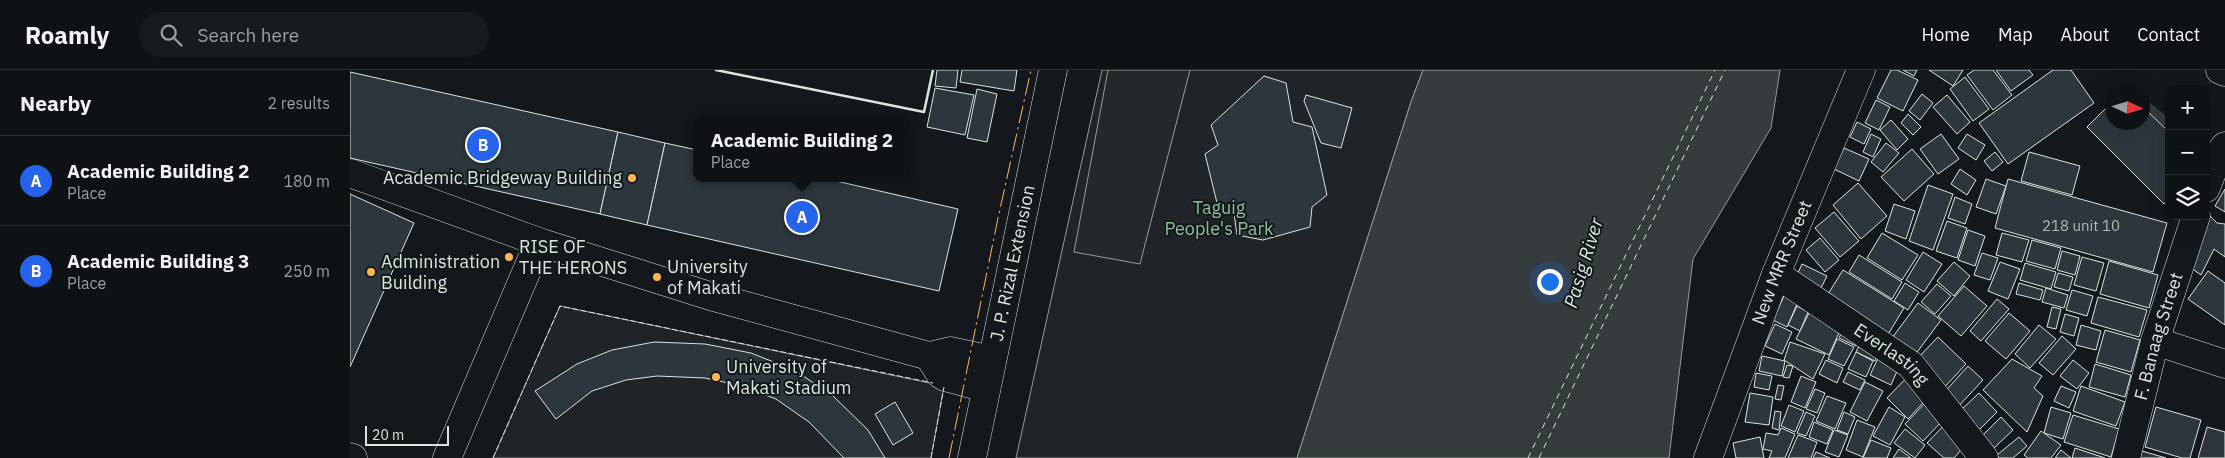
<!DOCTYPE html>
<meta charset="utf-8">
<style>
:root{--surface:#0f1215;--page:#181b1e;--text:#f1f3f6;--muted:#9b9ea0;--line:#2f3234;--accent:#2563eb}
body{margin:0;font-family:"IBM Plex Sans",sans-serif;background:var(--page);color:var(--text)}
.controls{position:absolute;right:15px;top:15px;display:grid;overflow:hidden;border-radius:10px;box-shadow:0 5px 20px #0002}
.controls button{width:45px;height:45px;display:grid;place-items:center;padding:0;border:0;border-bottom:1px solid var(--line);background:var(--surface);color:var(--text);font:25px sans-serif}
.compass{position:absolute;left:1755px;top:15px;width:45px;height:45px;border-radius:50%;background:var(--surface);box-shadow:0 5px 20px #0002;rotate:94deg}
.scale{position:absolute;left:15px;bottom:12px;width:84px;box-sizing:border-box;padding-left:5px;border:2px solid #d8e6dc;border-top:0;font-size:14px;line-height:18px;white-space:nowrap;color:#d8e6dc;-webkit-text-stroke:4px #14181c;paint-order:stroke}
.you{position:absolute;left:1199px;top:211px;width:18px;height:18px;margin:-12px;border:4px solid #fff;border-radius:50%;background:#1a73e8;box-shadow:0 0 0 8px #1a73e833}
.badge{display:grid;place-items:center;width:32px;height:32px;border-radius:50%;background:var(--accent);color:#fff;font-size:16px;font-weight:700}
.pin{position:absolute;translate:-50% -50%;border:2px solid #fff;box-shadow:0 1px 5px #0006}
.popup{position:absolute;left:343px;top:47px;width:218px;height:65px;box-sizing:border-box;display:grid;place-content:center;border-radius:10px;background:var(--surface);filter:drop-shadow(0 1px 4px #0005);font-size:16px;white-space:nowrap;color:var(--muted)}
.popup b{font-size:19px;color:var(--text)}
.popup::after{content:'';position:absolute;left:50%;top:100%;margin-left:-10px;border:10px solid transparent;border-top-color:var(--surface)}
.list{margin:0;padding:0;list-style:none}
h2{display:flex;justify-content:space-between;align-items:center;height:65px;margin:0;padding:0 20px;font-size:21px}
h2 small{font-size:16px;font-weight:400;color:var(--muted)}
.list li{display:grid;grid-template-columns:32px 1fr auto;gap:15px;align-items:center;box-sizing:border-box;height:90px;padding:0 20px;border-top:1px solid var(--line)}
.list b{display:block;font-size:19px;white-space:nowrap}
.list p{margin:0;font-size:16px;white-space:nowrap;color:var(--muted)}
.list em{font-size:16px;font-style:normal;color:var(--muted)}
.icon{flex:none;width:28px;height:28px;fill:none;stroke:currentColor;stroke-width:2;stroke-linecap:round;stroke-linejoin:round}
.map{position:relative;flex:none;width:1875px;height:388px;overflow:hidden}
header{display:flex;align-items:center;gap:30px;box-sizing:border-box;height:70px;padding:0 25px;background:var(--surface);border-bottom:1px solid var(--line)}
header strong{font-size:24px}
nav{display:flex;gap:28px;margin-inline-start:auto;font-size:18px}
.search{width:350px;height:45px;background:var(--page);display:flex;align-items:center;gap:12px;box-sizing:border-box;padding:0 18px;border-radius:28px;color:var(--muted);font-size:19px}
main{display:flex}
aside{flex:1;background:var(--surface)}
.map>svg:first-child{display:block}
.green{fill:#202428;stroke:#939e99}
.parking{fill:#24282b;stroke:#939e99}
.water{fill:#363b3e;stroke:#939e99}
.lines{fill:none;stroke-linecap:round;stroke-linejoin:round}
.stream{stroke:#363b3e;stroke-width:9}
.ferry{stroke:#d8e6dc;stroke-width:1;stroke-dasharray:6 5;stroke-linecap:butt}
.building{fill:#2c363c;stroke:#d8e6dc}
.minor-casing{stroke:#d8e6dc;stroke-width:29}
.major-casing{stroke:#d8e6dc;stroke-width:29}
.minor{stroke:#14181c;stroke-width:28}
.major{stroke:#14181c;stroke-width:28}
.fence{stroke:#d8e6dc;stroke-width:1;stroke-dasharray:6 2.5;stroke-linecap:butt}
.wall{stroke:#d8e6dc;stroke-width:2.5}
.power{stroke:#ffb74d;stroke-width:1;stroke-dasharray:18 4 2.5 4;stroke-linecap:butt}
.poi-dot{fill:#ffb74d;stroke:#14181c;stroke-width:2}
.labels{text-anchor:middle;stroke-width:4;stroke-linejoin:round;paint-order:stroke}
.number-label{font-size:15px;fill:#adbab4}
.poi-label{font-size:18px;fill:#d8e6dc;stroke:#14181c;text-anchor:start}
.park-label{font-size:18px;fill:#8ac095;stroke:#14181c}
.street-label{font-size:18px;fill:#d8e6dc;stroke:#14181c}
.water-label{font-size:19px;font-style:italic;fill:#d8e6dc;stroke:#14181c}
</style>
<header>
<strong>Roamly</strong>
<div class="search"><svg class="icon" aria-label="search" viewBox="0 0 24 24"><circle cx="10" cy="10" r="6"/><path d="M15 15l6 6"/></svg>Search here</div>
<nav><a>Home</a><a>Map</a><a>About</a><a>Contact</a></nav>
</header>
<main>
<aside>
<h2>Nearby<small>2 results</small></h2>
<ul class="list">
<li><span class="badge">A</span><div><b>Academic Building 2</b><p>Place</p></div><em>180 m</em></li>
<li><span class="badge">B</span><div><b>Academic Building 3</b><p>Place</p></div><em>250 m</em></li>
</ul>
</aside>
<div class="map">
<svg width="1875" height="388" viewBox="0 0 1875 388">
<rect width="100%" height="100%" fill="#14181c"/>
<g class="green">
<path d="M 752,0 L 1073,0 L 1061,32 L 947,388 L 666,388 Z"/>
<path d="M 210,236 L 594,316 L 581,388 L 143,388 Z"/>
</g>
<path class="parking" d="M 758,0 L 840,0 L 790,194 L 724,182 Z"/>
<path class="water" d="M 1073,0 L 1430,0 L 1421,58 L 1343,189 L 1319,388 L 947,388 L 1061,32 Z"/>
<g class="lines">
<path class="stream" d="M 1792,32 L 1819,54"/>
<g class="ferry">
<path d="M 1178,388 L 1365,0"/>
<path d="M 1189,388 L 1375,0"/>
</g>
</g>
<g class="building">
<path d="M 587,0 L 608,0 L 606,18 L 585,16 Z"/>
<path d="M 612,0 L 667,0 L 664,21 L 610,12 Z"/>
<path d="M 1541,0 L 1547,0 L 1568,10 L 1553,41 L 1527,28 Z"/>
<path d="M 1553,0 L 1567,0 L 1564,6 Z"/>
<path d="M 1579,0 L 1613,0 L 1603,16 Z"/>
<path d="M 1624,0 L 1643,0 L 1662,25 L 1643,40 L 1617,5 Z"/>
<path d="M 1646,0 L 1679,0 L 1683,5 L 1661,21 Z"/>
<path d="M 1703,0 L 1721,0 L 1744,33 L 1658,94 L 1629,53 Z"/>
<path d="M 0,2 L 268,62 L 250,144 L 0,88 Z"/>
<path d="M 914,6 L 936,13 L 943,52 L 962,57 L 977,125 L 962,137 L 960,157 L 913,170 L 887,165 L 884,143 L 869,141 L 855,84 L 868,75 L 861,55 Z"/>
<path d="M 1615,7 L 1639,39 L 1623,51 L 1600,19 Z"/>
<path d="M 585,18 L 624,25 L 615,65 L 577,57 Z"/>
<path d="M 627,19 L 647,24 L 637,72 L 617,68 Z"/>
<path d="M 1572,24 L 1583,33 L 1570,50 L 1559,41 Z"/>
<path d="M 956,25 L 1002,38 L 991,78 L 971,73 L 954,31 Z"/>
<path d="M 1597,25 L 1620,52 L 1607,64 L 1583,37 Z"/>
<path d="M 1526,30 L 1540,37 L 1529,60 L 1515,53 Z"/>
<path d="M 1762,32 L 1762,52 L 1792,52 L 1792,36 L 1819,62 L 1819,130 L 1814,134 L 1737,57 Z"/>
<path d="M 1558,44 L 1571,57 L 1563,65 L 1551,53 Z"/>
<path d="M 1541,50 L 1558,69 L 1547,80 L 1530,60 Z"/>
<path d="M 1507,52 L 1521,59 L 1514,74 L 1500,67 Z"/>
<path d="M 268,62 L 315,73 L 297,155 L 250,144 Z"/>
<path d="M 1521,64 L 1531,69 L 1523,87 L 1513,82 Z"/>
<path d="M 1591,64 L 1609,89 L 1588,104 L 1570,79 Z"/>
<path d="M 1617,64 L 1635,75 L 1626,90 L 1608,78 Z"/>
<path d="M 315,73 L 347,80 L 347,108 L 473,108 L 608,139 L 589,221 L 297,155 Z"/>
<path d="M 1536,73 L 1549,83 L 1533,102 L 1521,92 Z"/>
<path d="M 1494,78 L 1519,89 L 1509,111 L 1484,99 Z"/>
<path d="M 1562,79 L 1584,104 L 1554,131 L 1531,107 Z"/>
<path d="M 1645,82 L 1653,92 L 1642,101 L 1634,91 Z"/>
<path d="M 1679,82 L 1730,96 L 1722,125 L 1671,111 Z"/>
<path d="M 1610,99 L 1626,110 L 1617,125 L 1601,114 Z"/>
<path d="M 1636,109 L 1656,116 L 1646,144 L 1626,137 Z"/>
<path d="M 1658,109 L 1817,153 L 1803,202 L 1645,158 Z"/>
<path d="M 1508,113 L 1537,146 L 1511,169 L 1483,135 Z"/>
<path d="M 1578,115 L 1603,124 L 1583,180 L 1559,171 Z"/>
<path d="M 1875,119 L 1875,142 L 1865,136 Z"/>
<path d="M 0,124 L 64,153 L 0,297 Z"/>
<path d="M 1605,127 L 1622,134 L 1615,154 L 1598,148 Z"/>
<path d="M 1544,134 L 1565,141 L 1556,169 L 1535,161 Z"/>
<path d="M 1484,142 L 1509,171 L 1490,187 L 1465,158 Z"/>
<path d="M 1858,144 L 1867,153 L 1875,154 L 1875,187 L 1864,179 L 1851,205 L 1833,192 Z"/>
<path d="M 1597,151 L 1617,158 L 1607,188 L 1586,181 Z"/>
<path d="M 1618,160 L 1635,166 L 1625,196 L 1608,190 Z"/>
<path d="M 1532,163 L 1568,185 L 1552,210 L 1517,188 Z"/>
<path d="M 1652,163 L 1679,170 L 1672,192 L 1646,185 Z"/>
<path d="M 1470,168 L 1489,190 L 1475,202 L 1456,180 Z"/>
<path d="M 1682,170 L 1711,178 L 1705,199 L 1676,191 Z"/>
<path d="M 1712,181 L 1730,186 L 1725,205 L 1707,200 Z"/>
<path d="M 1573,182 L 1592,194 L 1574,222 L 1556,210 Z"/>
<path d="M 1632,183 L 1648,188 L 1640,210 L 1624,205 Z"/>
<path d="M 1509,185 L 1552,212 L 1542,229 L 1499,202 Z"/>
<path d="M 1732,187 L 1754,193 L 1746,221 L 1724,215 Z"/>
<path d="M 1759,191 L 1808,205 L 1799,238 L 1750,224 Z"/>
<path d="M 1604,192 L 1620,206 L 1604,226 L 1587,211 Z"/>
<path d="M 1650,192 L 1670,199 L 1658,229 L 1638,221 Z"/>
<path d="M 1675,193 L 1706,202 L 1701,219 L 1670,210 Z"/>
<path d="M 1452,194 L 1477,206 L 1468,224 L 1444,212 Z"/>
<path d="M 1493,200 L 1554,238 L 1534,271 L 1473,232 Z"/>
<path d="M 1858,201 L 1875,213 L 1875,255 L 1838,229 Z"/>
<path d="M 1708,203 L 1723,207 L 1719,221 L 1704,217 Z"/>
<path d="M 1555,213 L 1569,222 L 1558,240 L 1544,231 Z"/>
<path d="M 1669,213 L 1693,220 L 1690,230 L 1666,224 Z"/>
<path d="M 1587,214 L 1601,226 L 1585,244 L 1571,232 Z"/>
<path d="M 1614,216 L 1637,236 L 1611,266 L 1588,246 Z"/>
<path d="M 1696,218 L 1718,225 L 1714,238 L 1692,232 Z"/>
<path d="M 1722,220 L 1743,226 L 1737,246 L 1716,240 Z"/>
<path d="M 1434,226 L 1448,232 L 1437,257 L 1423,250 Z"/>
<path d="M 1748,227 L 1797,240 L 1789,267 L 1741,253 Z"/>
<path d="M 1647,229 L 1659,239 L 1631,271 L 1620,261 Z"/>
<path d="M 1568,233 L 1591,250 L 1562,289 L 1539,272 Z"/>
<path d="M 1447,236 L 1458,242 L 1450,261 L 1438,255 Z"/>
<path d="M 1702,237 L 1711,239 L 1706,259 L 1697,257 Z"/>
<path d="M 1460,241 L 1492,256 L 1479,285 L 1446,269 Z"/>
<path d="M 1659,243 L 1680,261 L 1656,289 L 1635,271 Z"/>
<path d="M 1715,244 L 1729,248 L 1724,266 L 1710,262 Z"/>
<path d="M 1425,254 L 1442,262 L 1432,284 L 1415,276 Z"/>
<path d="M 1689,255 L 1706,269 L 1680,298 L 1665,284 Z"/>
<path d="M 1731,255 L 1751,261 L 1746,280 L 1726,275 Z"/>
<path d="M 1494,257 L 1511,265 L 1506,276 L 1489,268 Z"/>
<path d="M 1755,260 L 1790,270 L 1781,302 L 1746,292 Z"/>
<path d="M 1712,266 L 1726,279 L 1703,305 L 1689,293 Z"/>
<path d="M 1588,267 L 1616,294 L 1591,321 L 1563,293 Z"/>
<path d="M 1513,268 L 1531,277 L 1525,291 L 1506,282 Z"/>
<path d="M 1487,269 L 1504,277 L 1494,296 L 1478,289 Z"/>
<path d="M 304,272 L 355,274 L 401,283 L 444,300 L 482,325 L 518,360 L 535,388 L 494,388 L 459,352 L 426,329 L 392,316 L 355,308 L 307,306 L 276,310 L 242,321 L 206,349 L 185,321 L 227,294 L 262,280 Z"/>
<path d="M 1440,272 L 1475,284 L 1463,309 L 1434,290 Z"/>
<path d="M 1506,282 L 1523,291 L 1516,307 L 1498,299 Z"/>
<path d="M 1531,282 L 1551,292 L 1541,315 L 1520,305 Z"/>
<path d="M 1412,286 L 1435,291 L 1432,306 L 1409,301 Z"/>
<path d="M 1662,289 L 1692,306 L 1684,318 L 1693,326 L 1677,362 L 1633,320 Z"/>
<path d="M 1476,290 L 1493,298 L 1487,313 L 1469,304 Z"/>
<path d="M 1723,290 L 1739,303 L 1727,319 L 1710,306 Z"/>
<path d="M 1745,294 L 1781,305 L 1775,327 L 1739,317 Z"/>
<path d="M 1437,295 L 1443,296 L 1439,308 L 1433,307 Z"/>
<path d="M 1618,296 L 1633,310 L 1605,340 L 1591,326 Z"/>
<path d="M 1498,302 L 1515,310 L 1510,320 L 1493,312 Z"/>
<path d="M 1406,303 L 1422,306 L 1419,320 L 1404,317 Z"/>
<path d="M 1561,303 L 1582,323 L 1558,349 L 1537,328 Z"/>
<path d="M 1451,306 L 1466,312 L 1455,338 L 1441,332 Z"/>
<path d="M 1515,312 L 1533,321 L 1517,351 L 1500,342 Z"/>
<path d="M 1428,315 L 1434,316 L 1431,330 L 1425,329 Z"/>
<path d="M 1711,316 L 1726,322 L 1719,338 L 1704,331 Z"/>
<path d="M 1731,316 L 1775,332 L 1766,356 L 1723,341 Z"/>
<path d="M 1465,319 L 1475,323 L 1467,343 L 1456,339 Z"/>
<path d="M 1400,323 L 1423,327 L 1419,355 L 1395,352 Z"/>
<path d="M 1629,323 L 1647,342 L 1627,362 L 1609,342 Z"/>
<path d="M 1477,326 L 1496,333 L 1485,359 L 1466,351 Z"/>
<path d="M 1581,327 L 1598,345 L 1573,371 L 1555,354 Z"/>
<path d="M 545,332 L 563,363 L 543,375 L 525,344 Z"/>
<path d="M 1439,335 L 1454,341 L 1445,362 L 1431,356 Z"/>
<path d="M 1539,337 L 1555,347 L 1540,375 L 1523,366 Z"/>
<path d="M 1701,337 L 1721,343 L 1713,369 L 1694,363 Z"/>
<path d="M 1806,337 L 1851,350 L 1840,388 L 1832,388 L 1795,377 Z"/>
<path d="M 1425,341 L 1431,342 L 1429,360 L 1422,358 Z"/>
<path d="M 1456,342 L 1465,346 L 1456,366 L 1447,363 Z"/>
<path d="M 1494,342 L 1505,347 L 1498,364 L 1487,360 Z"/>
<path d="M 1723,345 L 1769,359 L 1761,387 L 1714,372 Z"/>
<path d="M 1651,347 L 1663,360 L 1644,378 L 1633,365 Z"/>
<path d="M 1507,350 L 1525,357 L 1513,387 L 1496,380 Z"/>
<path d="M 1464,352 L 1483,360 L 1477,374 L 1459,367 Z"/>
<path d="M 1596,353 L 1618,372 L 1604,388 L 1594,388 L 1577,373 Z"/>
<path d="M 1857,357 L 1875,362 L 1875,388 L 1848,388 Z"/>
<path d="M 1431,358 L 1445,364 L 1435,388 L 1419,388 L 1422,381 L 1413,379 L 1416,363 L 1428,365 Z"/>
<path d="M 1555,359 L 1575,375 L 1565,388 L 1544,373 Z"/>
<path d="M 1484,360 L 1498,365 L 1489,387 L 1475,382 Z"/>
<path d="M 1691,361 L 1711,375 L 1701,388 L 1678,388 L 1674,385 Z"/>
<path d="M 1448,365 L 1467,372 L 1461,388 L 1438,388 Z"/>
<path d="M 1410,367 L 1414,388 L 1386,388 L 1383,373 Z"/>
<path d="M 1669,367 L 1677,376 L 1663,388 L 1649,388 L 1647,385 Z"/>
<path d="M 1521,370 L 1541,378 L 1537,388 L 1513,388 Z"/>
<path d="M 1725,378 L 1755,388 L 1722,388 Z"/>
<path d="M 1549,379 L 1561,388 L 1543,388 Z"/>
<path d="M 1711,380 L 1721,388 L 1705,388 Z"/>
<path d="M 1792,381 L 1816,388 L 1790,388 Z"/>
<path d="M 1466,382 L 1480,388 L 1463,388 Z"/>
</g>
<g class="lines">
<g class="minor-casing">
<g id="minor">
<path d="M 0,103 L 189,172 L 360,226 L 579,286 L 600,281 L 642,290"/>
<path d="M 1856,118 L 1869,84 L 1875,76"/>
<path id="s1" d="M 1426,204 L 1561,295 L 1634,388"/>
<path d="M 1805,271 L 1875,294"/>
<path d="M 579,286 L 590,304 L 595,307 L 636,318"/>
<path d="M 0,387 L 3,388"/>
<path d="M 97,388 L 189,172"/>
<path id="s2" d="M 1358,388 L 1426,204 L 1511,0"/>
<path id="s3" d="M 1776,388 L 1805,271 L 1846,146"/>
</g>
</g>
<g class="major-casing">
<g id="major">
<path d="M 1870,0 L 1875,2"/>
<path id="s4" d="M 622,388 L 703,0"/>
</g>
</g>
<use href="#minor" class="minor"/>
<use href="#major" class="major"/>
<g class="fence">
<path d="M 143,388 L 210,236 L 583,313"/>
<path d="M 581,388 L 594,317"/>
</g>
<path class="wall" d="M 366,0 L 574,42 L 583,0"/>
<path class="power" d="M 599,388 L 648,148 L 681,0"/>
</g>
<g class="poi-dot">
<circle cx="282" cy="108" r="5"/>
<circle cx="159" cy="187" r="5"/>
<circle cx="21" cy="202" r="5"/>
<circle cx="307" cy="207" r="5"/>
<circle cx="366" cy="307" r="5"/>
</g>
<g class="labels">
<g class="number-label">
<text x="1731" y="161">218 unit 10</text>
</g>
<g class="poi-label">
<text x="272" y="114" text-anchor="end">Academic Bridgeway Building</text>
<text x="169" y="183">RISE OF<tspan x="169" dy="21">THE HERONS</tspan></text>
<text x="31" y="198">Administration<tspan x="31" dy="21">Building</tspan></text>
<text x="317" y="203">University<tspan x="317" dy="21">of Makati</tspan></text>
<text x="376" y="303">University of<tspan x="376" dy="21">Makati Stadium</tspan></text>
</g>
<g class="park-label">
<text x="869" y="144">Taguig<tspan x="869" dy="21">People's Park</tspan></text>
</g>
<g class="street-label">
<text dy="6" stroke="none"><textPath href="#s2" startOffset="209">New MRR Street</textPath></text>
<text dy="6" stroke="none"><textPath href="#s4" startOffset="199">J. P. Rizal Extension</textPath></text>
<text dy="6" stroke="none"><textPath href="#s3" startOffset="126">F. Banaag Street</textPath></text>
<text dy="6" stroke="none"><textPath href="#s1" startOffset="141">Everlasting</textPath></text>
</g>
<g class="water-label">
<text transform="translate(1233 193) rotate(-73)" y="7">Pasig River</text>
</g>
</g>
</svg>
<div class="controls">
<button>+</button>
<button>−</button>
<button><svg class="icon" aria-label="layers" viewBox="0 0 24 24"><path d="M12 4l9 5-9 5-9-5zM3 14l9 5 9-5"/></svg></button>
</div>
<svg class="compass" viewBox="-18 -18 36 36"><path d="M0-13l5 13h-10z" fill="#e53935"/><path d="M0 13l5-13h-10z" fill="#9b9ea0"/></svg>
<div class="scale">20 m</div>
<div class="you"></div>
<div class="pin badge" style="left:452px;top:147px">A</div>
<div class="popup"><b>Academic Building 2</b>Place</div>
<div class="pin badge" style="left:133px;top:75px">B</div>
</div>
</main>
